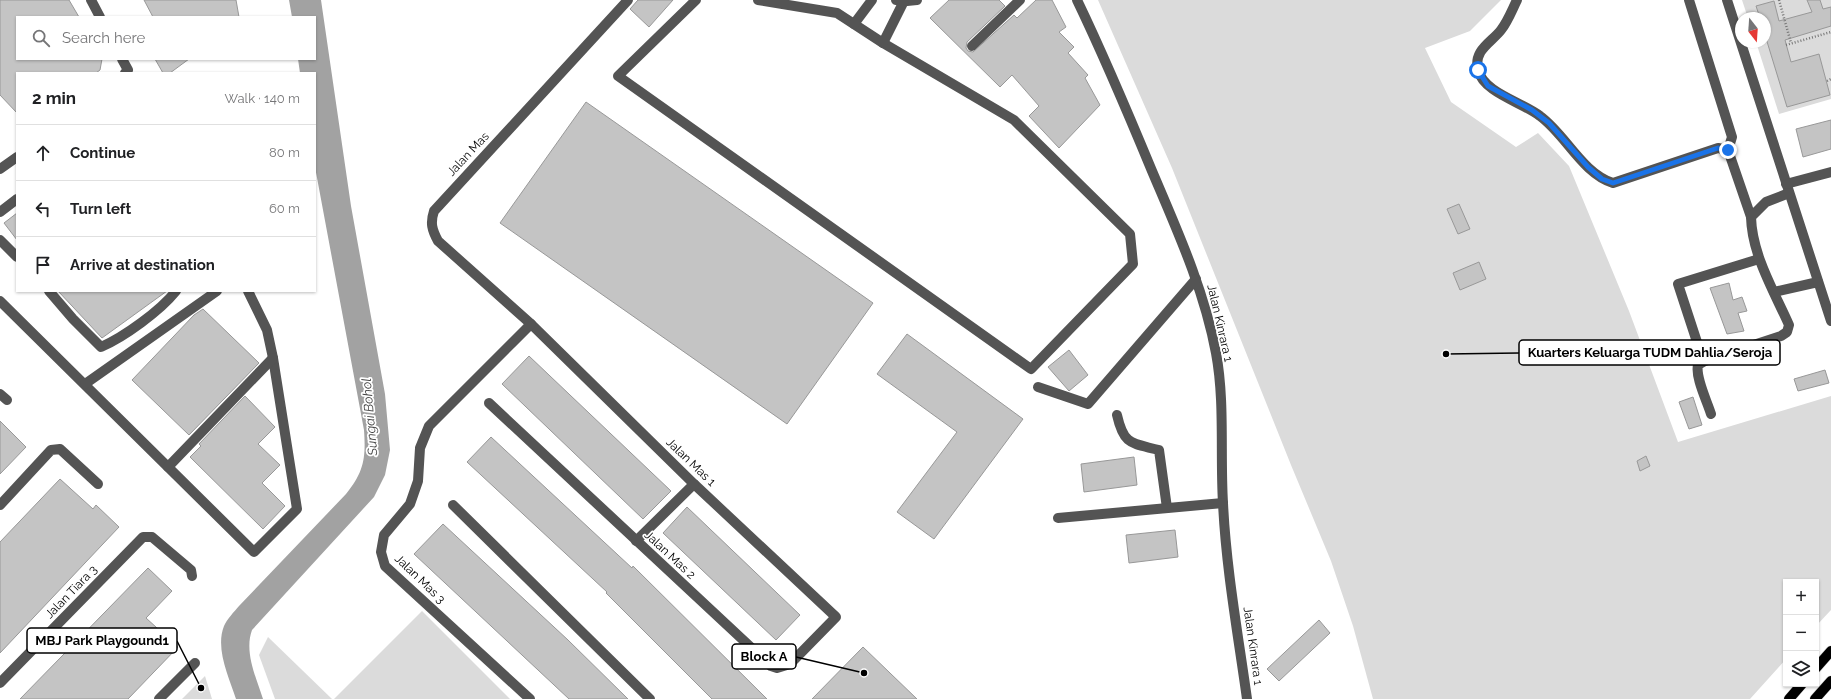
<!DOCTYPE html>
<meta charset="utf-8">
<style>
:root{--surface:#fff;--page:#f6f6f6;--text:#202124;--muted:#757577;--line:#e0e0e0}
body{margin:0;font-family:Raleway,sans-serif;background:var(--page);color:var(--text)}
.controls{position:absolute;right:12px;bottom:12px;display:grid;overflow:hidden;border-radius:0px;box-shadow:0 1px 3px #0004}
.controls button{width:36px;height:36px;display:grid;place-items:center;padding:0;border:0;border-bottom:1px solid var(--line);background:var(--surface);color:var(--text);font:20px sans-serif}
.compass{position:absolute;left:1735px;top:12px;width:36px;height:36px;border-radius:50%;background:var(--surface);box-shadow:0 1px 3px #0004;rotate:163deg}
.stop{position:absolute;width:12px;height:12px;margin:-9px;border:3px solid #1a73e8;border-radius:50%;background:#fff}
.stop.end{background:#1a73e8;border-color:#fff;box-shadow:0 1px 4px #0008}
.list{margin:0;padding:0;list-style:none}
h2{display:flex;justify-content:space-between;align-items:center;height:52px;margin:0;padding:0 16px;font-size:17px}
h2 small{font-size:13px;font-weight:400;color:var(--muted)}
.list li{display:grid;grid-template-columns:26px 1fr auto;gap:12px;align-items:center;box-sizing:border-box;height:56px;padding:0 16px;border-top:1px solid var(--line)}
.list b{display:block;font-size:15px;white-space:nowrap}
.list em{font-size:13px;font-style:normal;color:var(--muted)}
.icon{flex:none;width:22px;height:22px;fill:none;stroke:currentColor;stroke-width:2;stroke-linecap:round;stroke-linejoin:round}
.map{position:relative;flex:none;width:1831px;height:699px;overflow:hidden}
.search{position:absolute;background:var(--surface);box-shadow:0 1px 3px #0004;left:16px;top:16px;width:300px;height:44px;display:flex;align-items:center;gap:10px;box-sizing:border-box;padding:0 14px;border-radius:0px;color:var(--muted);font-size:15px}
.panel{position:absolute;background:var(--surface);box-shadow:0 1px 3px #0004;left:16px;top:72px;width:300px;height:220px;border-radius:0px}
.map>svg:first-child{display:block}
.green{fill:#dbdbdb}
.water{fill:#a2a2a2}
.building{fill:#c4c4c4;stroke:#989898}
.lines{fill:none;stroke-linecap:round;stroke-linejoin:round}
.major-casing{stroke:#dbdbdb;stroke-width:11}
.path{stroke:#767676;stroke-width:2.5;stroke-dasharray:1 2;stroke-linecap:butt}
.minor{stroke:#545454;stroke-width:10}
.major{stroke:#000;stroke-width:10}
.route{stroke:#1a73e8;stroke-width:5}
.labels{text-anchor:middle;stroke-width:3.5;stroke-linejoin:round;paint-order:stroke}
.street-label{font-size:12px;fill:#000;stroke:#fff}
.water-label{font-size:13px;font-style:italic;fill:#434343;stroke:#fff}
.leader{fill:none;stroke:#000;stroke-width:1.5}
.callout-dot{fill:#000;stroke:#fff;stroke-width:1.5}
.callout{fill:#fff;stroke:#000;stroke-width:1.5}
.callout-label{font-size:13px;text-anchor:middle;font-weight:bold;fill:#000}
</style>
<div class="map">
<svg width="1831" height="699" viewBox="0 0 1831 699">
<rect width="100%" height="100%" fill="#fff"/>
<g class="green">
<path d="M 1098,0 L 1501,0 L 1470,31 L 1425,48 L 1451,102 L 1516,147 L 1538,133 L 1569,166 L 1629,311 L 1678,442 L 1831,396 L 1831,610 L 1816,626 L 1816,582 L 1786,582 L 1786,659 L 1750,699 L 1373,699 L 1353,626 L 1331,561 L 1291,465 L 1172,168 Z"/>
<path d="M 1742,0 L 1831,0 L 1831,99 L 1779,114 L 1756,42 L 1765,42 L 1765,18 L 1748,18 Z"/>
<path d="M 422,611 L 510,699 L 334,699 Z"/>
<path d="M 268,637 L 332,699 L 275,699 L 259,655 Z"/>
<path d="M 205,676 L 212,699 L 182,699 Z"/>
</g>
<path class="water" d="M 289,0 L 321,0 L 351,206 L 385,394 L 390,450 L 385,475 L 374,497 L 252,630 C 244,652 256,677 263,699 L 236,699 C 229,677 215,649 224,626 C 227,619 234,612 239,606 L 346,494 C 364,472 366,458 364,430 L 315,167 L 315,73 L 300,73 L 298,59 L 315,59 L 315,17 L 292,17 Z"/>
<g class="building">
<path d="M 0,0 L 69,0 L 79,17 L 17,17 L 17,59 L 102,59 L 100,70 L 96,73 L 17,73 L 17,113 L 0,95 Z"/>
<path d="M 144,0 L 236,0 L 239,17 L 153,17 Z"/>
<path d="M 638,0 L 673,0 L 649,27 L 630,9 Z"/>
<path d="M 949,0 L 999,0 L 1005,6 L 967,42 L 966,48 L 968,51 L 973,52 L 1014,15 L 1017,18 L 1036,0 L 1052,0 L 1066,27 L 1059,32 L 1074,47 L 1068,53 L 1088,75 L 1085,78 L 1100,105 L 1059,148 L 1029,116 L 1039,106 L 1012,75 L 1000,87 L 930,18 Z"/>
<path d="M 1807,0 L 1820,0 L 1823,9 L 1831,7 L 1831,26 L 1785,40 L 1791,62 L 1819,54 L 1830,95 L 1787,107 L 1765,35 L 1765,18 L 1760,18 L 1756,6 L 1774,1 L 1779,21 L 1812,12 Z"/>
<path d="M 155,59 L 189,59 L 170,73 L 163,73 Z"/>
<path d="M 586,102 L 873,303 L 787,424 L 500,223 Z"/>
<path d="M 1831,120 L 1831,149 L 1803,157 L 1796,129 Z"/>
<path d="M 1459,204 L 1470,229 L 1458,234 L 1447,209 Z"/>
<path d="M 17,213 L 17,240 L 4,223 Z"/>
<path d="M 1479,262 L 1486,279 L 1460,290 L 1453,273 Z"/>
<path d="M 1729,283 L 1733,300 L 1742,297 L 1747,311 L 1738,313 L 1744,331 L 1727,334 L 1710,288 Z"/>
<path d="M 58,291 L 167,291 L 102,338 Z"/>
<path d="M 203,309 L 259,363 L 189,435 L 132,380 L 194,315 Z"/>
<path d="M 907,334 L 1023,419 L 934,539 L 897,512 L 957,432 L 877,374 Z"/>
<path d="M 1069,350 L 1088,375 L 1069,391 L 1048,367 Z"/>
<path d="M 529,356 L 671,491 L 643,519 L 502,384 Z"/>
<path d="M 1825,370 L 1829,383 L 1798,391 L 1794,379 Z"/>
<path d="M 245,396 L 275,427 L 258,444 L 280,465 L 262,483 L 285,506 L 263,529 L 190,457 L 201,446 L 199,444 Z"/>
<path d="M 1693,397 L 1702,425 L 1689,429 L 1679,402 Z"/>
<path d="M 0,421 L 26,447 L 0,474 Z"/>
<path d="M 491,437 L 632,568 L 633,566 L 767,699 L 712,699 L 606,593 L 607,592 L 467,462 Z"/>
<path d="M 1646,456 L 1650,466 L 1640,471 L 1637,461 Z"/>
<path d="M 1134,457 L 1137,485 L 1084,492 L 1081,464 Z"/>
<path d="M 60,479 L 93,509 L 96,505 L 119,527 L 0,653 L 0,542 Z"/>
<path d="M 687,507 L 800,615 L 776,640 L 663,533 Z"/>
<path d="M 443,524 L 568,640 L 628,699 L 569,699 L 414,554 Z"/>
<path d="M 1175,530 L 1178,557 L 1129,563 L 1126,535 Z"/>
<path d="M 148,568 L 172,591 L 146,618 L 178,647 L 128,699 L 20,699 Z"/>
<path d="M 1319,620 L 1330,633 L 1279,681 L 1267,669 Z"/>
<path d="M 863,647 L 917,699 L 812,699 Z"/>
</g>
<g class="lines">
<g class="major-casing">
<g id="major">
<path d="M 1816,668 L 1831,651"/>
<path d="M 1789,699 L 1802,684"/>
<path d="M 1815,699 L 1831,681"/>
</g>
</g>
<g class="path">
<path d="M 1779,0 L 1791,43"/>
<path d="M 1786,45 L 1831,32"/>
<path d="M 1827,81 L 1831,79"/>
</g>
<g class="minor">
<path d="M 91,0 L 100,17"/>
<path d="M 696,0 L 618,76 L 1031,369 L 1133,264 L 1130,234 L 1014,120 L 883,43 L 837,13 L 758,0"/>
<path d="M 896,0 L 907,1 L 917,0"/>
<path d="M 1077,0 C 1104,56 1128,113 1152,171 C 1177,230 1204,289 1216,353 C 1225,401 1220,454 1223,503 C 1226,568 1238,634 1247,699"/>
<path d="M 1517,0 C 1512,10 1508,21 1501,30 C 1492,42 1473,50 1478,70 C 1484,93 1522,102 1540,116 C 1566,135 1582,173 1613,183 L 1718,148 L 1728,150"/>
<path d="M 1689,0 L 1732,137 L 1728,150 L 1751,217"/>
<path d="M 1727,0 L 1831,321"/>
<path d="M 854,24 L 872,0"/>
<path d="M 883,43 L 904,1"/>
<path d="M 972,46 L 1020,0"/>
<path d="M 122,59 L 128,70 L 125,73"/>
<path d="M 0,169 L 17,157"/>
<path d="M 1786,184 L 1831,172"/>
<path d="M 0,212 L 17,199"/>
<path d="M 0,240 L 17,257"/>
<path d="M 49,291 L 73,319 L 101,347 C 124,337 160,311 176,291"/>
<path d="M 1774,292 L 1818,282"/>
<path d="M 0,301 L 254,552 L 297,509 L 273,358 L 267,330 L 248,291"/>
<path d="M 1697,342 L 1678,284 L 1759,259"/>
<path d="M 85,384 L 217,291"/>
<path d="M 1038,387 L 1088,404 L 1196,279"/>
<path d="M 0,394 L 7,400"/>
<path d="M 489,403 L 771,666 L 777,668 L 790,664 L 836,617 L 694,484 L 531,324 L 438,241 C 432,230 430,223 434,211 L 628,0"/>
<path d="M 1711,414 C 1707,401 1695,377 1698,365 L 1705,361 L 1781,336 L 1787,332 L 1789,325 C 1774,291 1752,255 1751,217 L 1766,202 L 1789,193"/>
<path d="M 1117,415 C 1124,446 1132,443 1159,450 L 1167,508"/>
<path d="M 168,467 L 273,358"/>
<path d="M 0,505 L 51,450 L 60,449 L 98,484"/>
<path d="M 453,505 L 650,699"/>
<path d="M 1058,518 L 1223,503"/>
<path d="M 636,541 L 694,484"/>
<path d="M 0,683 L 143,537 L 152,537 L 191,570 L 192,576"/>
<path d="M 159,699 L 195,663"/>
<path d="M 530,699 L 385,566 L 381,552 L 384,535 L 410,504 L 418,481 L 420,448 L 429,426 L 531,324"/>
</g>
<use href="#major" class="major"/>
</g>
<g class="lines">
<path class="route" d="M 1478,70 L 1488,86 L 1532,110 L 1549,123 L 1588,167 L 1602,179 L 1613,183 L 1718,148 L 1728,150"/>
</g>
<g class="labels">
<g class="street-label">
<text transform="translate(468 154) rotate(-47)" y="4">Jalan Mas</text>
<text transform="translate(1220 323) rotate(77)" y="4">Jalan Kinrara 1</text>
<text transform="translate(691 462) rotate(44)" y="4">Jalan Mas 1</text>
<text transform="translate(670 555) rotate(43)" y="4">Jalan Mas 2</text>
<text transform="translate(420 579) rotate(44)" y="4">Jalan Mas 3</text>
<text transform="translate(71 592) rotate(-46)" y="4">Jalan Tiara 3</text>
<text transform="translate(1253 646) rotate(82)" y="4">Jalan Kinrara 1</text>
</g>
<g class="water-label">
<text transform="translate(369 417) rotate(-95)" y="5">Sungai Bohol</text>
</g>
</g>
<path class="leader" d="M1446 354L1519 353M201 688L177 641M864 673L796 657"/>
<g class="callout-dot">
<circle cx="1446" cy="354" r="4"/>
<circle cx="201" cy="688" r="4"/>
<circle cx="864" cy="673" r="4"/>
</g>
<g class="callout">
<rect x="1519" y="340" width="261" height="25" rx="4"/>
<rect x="27" y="628" width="150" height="25" rx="4"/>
<rect x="732" y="644" width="64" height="25" rx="4"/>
</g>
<g class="callout-label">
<text x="1650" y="357">Kuarters Keluarga TUDM Dahlia/Seroja</text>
<text x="102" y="645">MBJ Park Playgound1</text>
<text x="764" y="661">Block A</text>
</g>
</svg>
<div class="controls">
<button>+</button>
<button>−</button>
<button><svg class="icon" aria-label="layers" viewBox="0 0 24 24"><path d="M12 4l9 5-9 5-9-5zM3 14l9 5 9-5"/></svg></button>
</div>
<svg class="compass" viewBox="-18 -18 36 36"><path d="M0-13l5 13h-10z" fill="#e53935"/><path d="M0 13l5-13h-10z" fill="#757577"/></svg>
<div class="stop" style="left:1478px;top:70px"></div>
<div class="stop end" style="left:1728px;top:150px"></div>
<div class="search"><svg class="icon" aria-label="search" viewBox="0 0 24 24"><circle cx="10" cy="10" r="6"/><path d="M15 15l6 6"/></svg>Search here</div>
<section class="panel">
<h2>2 min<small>Walk · 140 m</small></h2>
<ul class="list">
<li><svg class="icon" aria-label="ahead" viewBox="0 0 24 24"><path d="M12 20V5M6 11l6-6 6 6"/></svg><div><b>Continue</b></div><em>80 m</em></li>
<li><svg class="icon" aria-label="left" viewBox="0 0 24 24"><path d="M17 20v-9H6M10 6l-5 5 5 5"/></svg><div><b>Turn left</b></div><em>60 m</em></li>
<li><svg class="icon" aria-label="arrive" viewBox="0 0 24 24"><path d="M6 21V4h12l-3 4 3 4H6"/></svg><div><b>Arrive at destination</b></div></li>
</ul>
</section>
</div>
